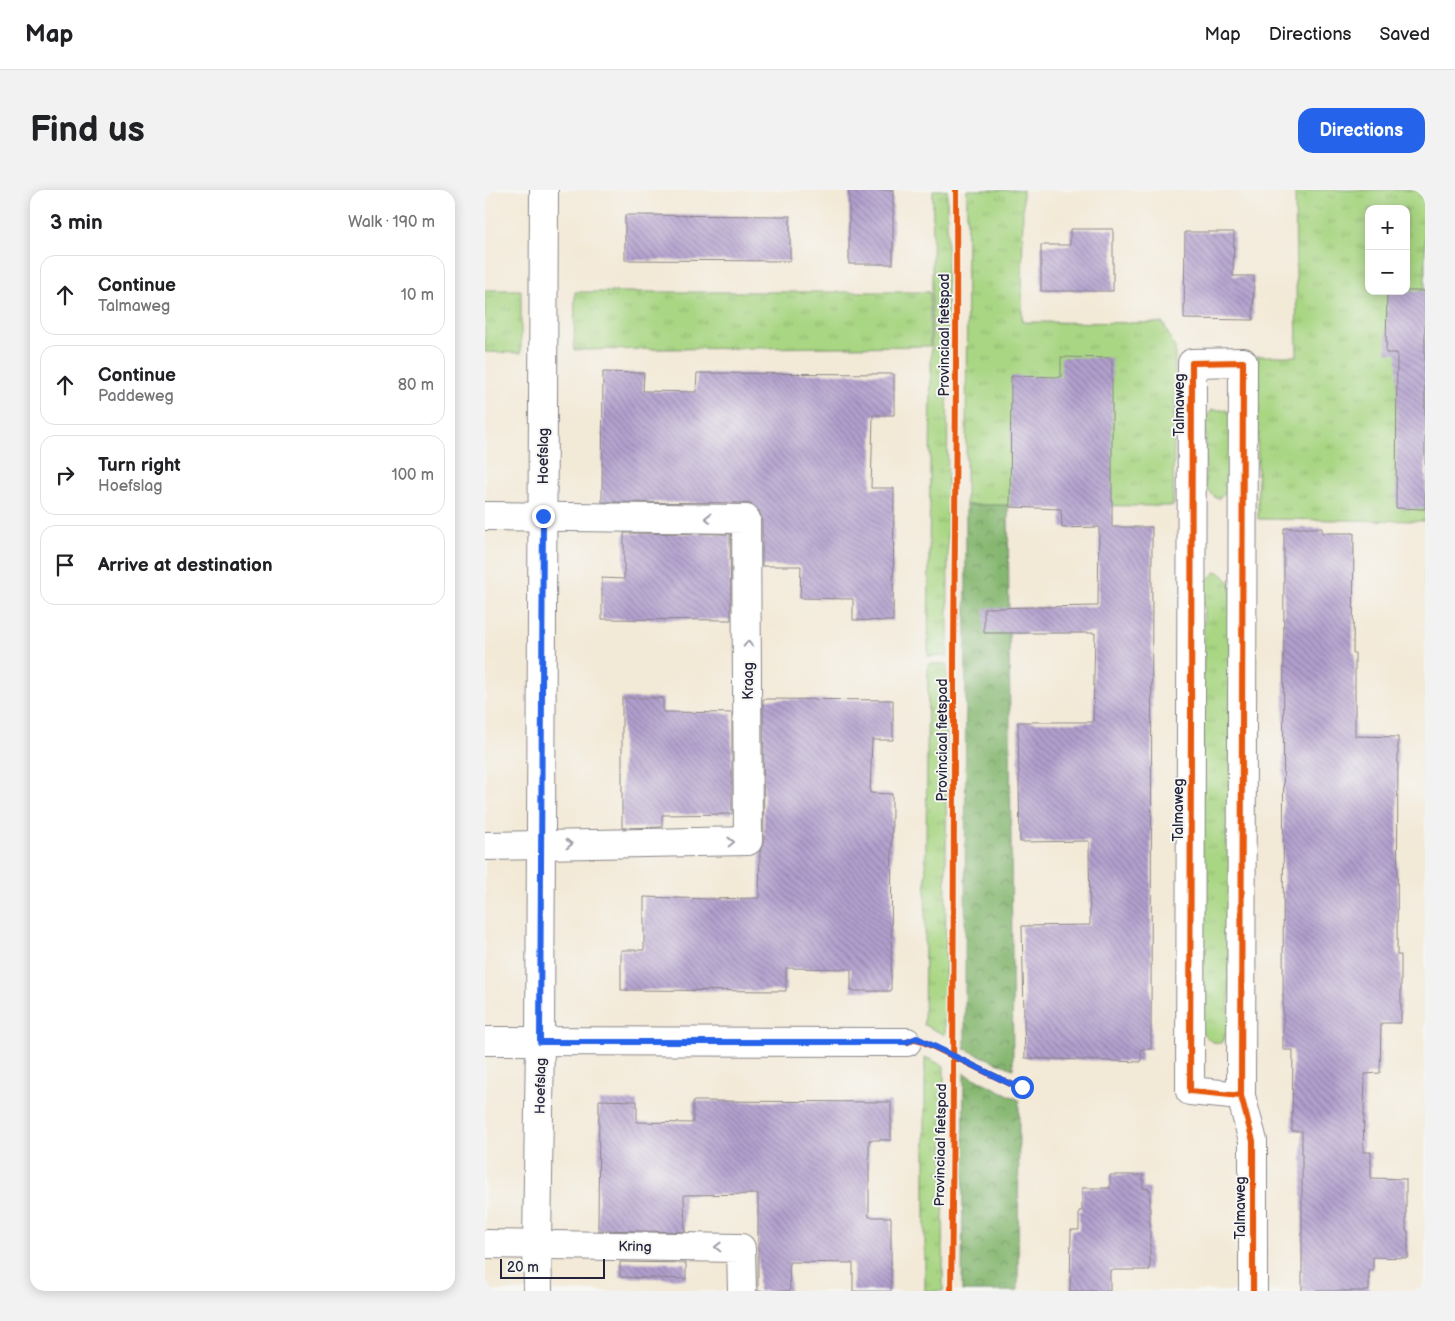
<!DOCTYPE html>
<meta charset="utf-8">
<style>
:root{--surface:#fff;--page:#f2f2f2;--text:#202124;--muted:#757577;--line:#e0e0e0;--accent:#2563eb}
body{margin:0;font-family:"Balsamiq Sans",sans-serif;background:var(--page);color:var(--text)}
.controls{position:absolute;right:15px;top:15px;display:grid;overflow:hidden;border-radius:10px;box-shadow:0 2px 12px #0003}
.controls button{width:45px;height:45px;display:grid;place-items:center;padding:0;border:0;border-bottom:1px solid var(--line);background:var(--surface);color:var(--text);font:25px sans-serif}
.scale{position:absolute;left:15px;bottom:12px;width:105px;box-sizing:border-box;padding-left:5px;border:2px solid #22223b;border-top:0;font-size:14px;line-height:18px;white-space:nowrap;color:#22223b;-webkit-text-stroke:4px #f6f6f2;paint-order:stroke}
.stop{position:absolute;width:15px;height:15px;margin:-11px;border:4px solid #2563eb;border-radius:50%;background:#fff}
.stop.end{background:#2563eb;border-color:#fff;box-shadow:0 1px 5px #0008}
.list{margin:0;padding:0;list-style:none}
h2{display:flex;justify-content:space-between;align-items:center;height:65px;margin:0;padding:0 20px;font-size:21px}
h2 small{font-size:16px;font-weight:400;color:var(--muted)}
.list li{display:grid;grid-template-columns:32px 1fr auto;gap:15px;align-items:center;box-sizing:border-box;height:80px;margin:0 10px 10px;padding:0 10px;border:1px solid var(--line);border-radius:15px}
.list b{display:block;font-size:19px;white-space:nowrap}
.list p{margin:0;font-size:16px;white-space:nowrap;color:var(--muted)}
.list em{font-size:16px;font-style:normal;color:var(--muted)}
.icon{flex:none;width:28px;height:28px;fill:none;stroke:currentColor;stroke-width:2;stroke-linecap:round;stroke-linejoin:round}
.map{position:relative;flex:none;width:940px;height:1101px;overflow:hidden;border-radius:15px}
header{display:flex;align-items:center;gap:30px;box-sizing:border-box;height:70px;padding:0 25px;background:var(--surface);border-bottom:1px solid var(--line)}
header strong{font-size:24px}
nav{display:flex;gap:28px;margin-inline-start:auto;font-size:18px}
.intro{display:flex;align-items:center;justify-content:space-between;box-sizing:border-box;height:120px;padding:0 30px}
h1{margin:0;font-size:35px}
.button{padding:12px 22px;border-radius:15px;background:var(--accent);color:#fff;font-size:18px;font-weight:700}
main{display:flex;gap:30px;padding:0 30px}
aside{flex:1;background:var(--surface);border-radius:15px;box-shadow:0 2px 12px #0003}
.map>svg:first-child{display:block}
.grass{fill:url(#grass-tufts);stroke:#667c5f;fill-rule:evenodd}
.forest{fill:url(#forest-crowns);stroke:#546c56}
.building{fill:url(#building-back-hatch)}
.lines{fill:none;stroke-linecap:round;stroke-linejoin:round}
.street-casing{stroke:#8a8689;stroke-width:30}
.street{stroke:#fff;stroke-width:28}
.cycleway-casing{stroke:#f6f6f2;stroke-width:9}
.cycleway{stroke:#e8590c;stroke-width:6}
.oneway{stroke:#9c9ca7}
.route{stroke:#2563eb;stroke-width:6}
.labels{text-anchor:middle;stroke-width:4;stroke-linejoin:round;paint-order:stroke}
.street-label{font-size:14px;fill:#22223b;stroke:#f6f6f2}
</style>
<header>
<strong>Map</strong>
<nav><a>Map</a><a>Directions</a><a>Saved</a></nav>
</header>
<div class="intro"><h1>Find us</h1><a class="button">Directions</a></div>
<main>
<aside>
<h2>3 min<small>Walk · 190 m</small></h2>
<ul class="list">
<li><svg class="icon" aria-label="ahead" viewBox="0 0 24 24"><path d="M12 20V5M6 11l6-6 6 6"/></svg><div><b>Continue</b><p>Talmaweg</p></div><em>10 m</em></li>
<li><svg class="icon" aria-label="ahead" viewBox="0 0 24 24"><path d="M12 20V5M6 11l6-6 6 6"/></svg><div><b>Continue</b><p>Paddeweg</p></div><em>80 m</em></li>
<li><svg class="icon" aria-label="right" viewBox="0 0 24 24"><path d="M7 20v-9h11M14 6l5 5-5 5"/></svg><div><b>Turn right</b><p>Hoefslag</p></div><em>100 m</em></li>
<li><svg class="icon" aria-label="arrive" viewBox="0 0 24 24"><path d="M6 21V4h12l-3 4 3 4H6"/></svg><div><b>Arrive at destination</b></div></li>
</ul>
</aside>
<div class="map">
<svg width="940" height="1101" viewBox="0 0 940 1101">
<defs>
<pattern id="grass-tufts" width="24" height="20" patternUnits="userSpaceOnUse" patternTransform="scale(1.25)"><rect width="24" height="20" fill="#a9d683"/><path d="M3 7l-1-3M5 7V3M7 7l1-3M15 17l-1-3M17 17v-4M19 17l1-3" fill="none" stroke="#91b772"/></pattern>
<pattern id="forest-crowns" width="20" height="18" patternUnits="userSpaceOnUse" patternTransform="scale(1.25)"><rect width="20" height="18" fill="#86b771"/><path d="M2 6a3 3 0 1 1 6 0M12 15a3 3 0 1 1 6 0" fill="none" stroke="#6d945e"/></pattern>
<pattern id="building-back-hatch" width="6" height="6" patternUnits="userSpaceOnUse" patternTransform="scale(1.25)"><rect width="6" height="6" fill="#b29fcd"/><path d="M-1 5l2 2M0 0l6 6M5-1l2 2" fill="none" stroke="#9081a8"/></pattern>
</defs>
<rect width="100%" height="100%" fill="#f6f6f2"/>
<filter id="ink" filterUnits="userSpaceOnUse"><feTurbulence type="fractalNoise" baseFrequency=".02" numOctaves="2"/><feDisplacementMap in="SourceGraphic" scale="10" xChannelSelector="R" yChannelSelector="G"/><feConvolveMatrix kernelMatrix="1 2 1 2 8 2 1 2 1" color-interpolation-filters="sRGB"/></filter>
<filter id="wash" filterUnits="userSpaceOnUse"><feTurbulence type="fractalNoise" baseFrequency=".0096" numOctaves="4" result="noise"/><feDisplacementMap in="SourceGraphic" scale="20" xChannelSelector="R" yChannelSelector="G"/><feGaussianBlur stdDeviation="1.12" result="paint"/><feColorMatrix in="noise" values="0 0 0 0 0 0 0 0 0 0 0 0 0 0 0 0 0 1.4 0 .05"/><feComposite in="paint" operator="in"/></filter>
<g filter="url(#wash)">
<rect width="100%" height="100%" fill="#f3e9d7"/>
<g class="grass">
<path d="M 448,0 L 462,0 L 463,466 L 443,466 Z"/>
<path d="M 482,0 L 538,0 L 537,132 L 678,133 L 690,158 L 688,316 L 481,315 Z"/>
<path d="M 810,0 L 940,0 L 940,331 L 773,329 L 772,166 L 812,166 ZM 884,19 L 921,19 L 921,101 L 884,101 Z"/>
<path d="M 0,100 L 36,100 L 36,163 L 0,162 Z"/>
<path d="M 90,102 L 445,102 L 445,156 L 89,160 Z"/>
<path d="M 727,220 L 741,220 L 746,226 L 746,298 L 735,308 L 731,308 L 720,298 L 721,228 Z"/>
<path d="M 730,382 L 734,382 L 746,393 L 744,841 L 736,853 L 727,852 L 715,841 L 719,393 Z"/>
<path d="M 443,474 L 462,474 L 460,845 L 439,835 Z"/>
<path d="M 440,867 L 459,876 L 458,1101 L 440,1101 Z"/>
</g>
<g class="forest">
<path d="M 481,315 L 523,315 L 528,879 L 480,859 Z"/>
<path d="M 479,883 L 534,910 L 533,1100 L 532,1101 L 477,1101 Z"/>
</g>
<g id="blocks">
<g class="building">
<rect x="364" y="0" width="44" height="74"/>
<path d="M 140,25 L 305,26 L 305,71 L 140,70 Z"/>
<path d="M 585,39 L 628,39 L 628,101 L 556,101 L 556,55 L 585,55 Z"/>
<path d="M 700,42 L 749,42 L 748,86 L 769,86 L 768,130 L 699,129 Z"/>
<path d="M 902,101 L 940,101 L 940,319 L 911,318 L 912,163 L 901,163 Z"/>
<path d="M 576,167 L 627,168 L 627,337 L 667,337 L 666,859 L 656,859 L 656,872 L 540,868 L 537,736 L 605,735 L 604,651 L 535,652 L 533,532 L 608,532 L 610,443 L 499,443 L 499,418 L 613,416 L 614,337 L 577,338 L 576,319 L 525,317 L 526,186 L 576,187 Z"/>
<path d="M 118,182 L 159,183 L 158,201 L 211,202 L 212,183 L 409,184 L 409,225 L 388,225 L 386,298 L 409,298 L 408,431 L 368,430 L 368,409 L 315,408 L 316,376 L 277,376 L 277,328 L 274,321 L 268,315 L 261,313 L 117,312 Z"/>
<path d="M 799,338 L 837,338 L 837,343 L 869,343 L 868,463 L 870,463 L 870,546 L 913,547 L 912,765 L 916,765 L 916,833 L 896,833 L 895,883 L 880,884 L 878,962 L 886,962 L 886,988 L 921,989 L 921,1041 L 923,1041 L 923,1068 L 888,1067 L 888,1080 L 884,1080 L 884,1101 L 817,1101 L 817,941 L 807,941 L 808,860 L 798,860 Z"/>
<path d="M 139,343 L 245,344 L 246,430 L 117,429 L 117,388 L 139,389 Z"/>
<path d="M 137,508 L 178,508 L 178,522 L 247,523 L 247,624 L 177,625 L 177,637 L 137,638 Z"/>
<path d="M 278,509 L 408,510 L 408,550 L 387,550 L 385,603 L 407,604 L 406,801 L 366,801 L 366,779 L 301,778 L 301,801 L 136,800 L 136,760 L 159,760 L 159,707 L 224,709 L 274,708 L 275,661 L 279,651 Z"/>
<path d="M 114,910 L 152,911 L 152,932 L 208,933 L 208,911 L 406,912 L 406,950 L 384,950 L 384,1027 L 406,1027 L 406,1101 L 368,1101 L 368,1073 L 304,1072 L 305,1101 L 273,1101 L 273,1004 L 199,1005 L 200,1042 L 113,1040 Z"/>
<path d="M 625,985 L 658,985 L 658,998 L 665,999 L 665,1080 L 625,1080 L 625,1101 L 585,1101 L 586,1040 L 594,1040 L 594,1021 L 597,1021 L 597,998 L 625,998 Z"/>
<path d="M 135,1072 L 201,1073 L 201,1089 L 135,1087 Z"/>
</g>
</g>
</g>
<g filter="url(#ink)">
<use href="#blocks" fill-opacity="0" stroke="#8a8689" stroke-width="1"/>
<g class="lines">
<g class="street-casing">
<g id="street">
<path d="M 0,326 L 261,329 L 263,651 L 0,656"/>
<path d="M 0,851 L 422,852"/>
<path d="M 756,906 L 705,901 L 707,173 L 758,172 L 756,906 L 768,951 L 768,1101"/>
<path d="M 0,1054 L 256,1058 L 257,1101"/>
<path d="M 53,1101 L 52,1054 L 55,852 L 59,0"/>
</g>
</g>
<use href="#street" class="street"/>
<g class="cycleway-casing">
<g id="cycleway">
<path d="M 422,852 L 432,849 L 530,896 L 537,897"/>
<path d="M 756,906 L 705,901 L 707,173 L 758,172 L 756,906 L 768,951 L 768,1101"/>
<path d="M 466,1101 C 469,891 469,681 469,470 C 470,314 472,157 471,0"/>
</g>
</g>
<use href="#cycleway" class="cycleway"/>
</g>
<defs><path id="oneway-chevron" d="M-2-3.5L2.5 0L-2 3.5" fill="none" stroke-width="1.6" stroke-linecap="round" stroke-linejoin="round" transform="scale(1.25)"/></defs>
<g class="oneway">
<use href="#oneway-chevron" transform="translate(223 328) rotate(-179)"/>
<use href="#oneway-chevron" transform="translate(263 454) rotate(-91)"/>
<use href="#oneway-chevron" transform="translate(246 652) rotate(-1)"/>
<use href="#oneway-chevron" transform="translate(84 654) rotate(-1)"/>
<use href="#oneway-chevron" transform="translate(233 1057) rotate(-179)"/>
</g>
</g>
<g class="lines" filter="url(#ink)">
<path class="route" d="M 58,326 L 55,852 L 422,852 L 432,848 L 530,896 L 537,897"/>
</g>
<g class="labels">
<g class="street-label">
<text transform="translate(459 145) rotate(-90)" y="5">Provinciaal fietspad</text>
<text transform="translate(694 215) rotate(-90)" y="5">Talmaweg</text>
<text transform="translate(58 266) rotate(-90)" y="5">Hoefslag</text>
<text transform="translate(263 491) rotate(-90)" y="5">Kraag</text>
<text transform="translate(457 550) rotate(-90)" y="5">Provinciaal fietspad</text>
<text transform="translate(693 620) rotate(-90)" y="5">Talmaweg</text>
<text transform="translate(55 896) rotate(-89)" y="5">Hoefslag</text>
<text transform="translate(455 955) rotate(-89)" y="5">Provinciaal fietspad</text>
<text transform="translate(755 1018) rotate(-90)" y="5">Talmaweg</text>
<text transform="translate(150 1056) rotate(1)" y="5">Kring</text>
</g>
</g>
</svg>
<div class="controls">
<button>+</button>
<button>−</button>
</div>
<div class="scale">20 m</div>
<div class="stop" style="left:537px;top:897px"></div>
<div class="stop end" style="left:58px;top:326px"></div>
</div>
</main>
